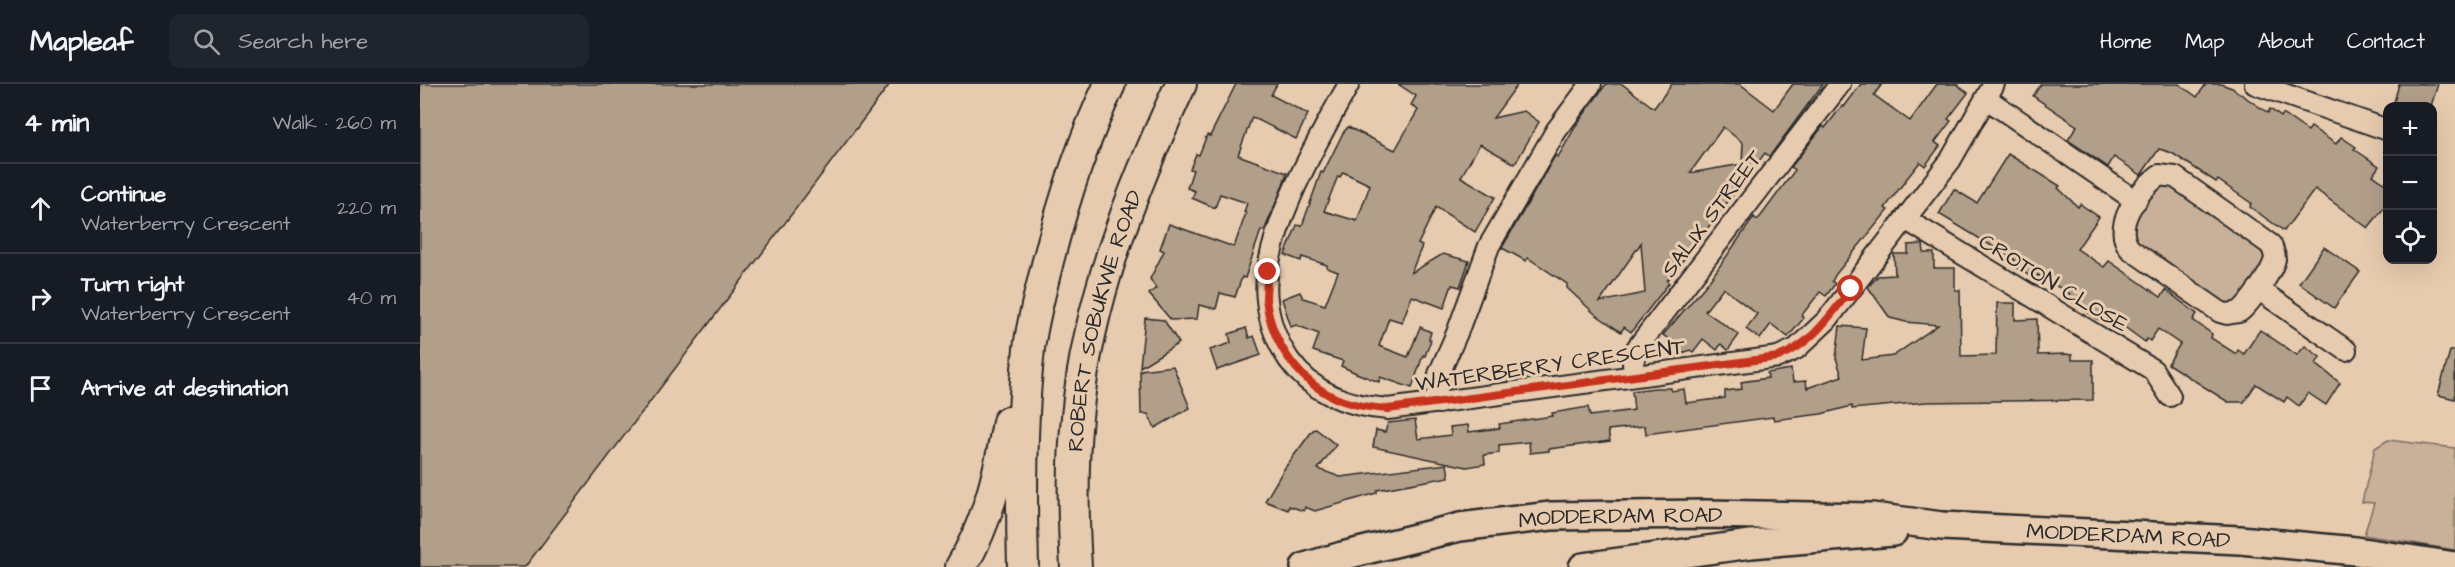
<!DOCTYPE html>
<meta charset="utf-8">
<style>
:root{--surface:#171b24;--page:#20242c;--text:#f1f3f6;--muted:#9ea1a6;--line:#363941}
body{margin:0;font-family:"Architects Daughter",sans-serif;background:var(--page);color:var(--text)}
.controls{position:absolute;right:18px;top:18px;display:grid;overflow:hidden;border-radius:12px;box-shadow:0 6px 24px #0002}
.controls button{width:54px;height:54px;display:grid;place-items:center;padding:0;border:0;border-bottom:2px solid var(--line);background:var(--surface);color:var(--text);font:30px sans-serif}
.stop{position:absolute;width:18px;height:18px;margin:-14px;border:4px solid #c8321e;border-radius:50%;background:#fff}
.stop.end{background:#c8321e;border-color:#fff;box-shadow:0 2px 6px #0008}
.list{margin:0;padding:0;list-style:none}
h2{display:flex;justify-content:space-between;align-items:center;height:78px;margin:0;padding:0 24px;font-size:26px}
h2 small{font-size:20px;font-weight:400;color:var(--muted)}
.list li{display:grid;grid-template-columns:39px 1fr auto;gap:18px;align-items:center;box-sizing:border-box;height:90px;padding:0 24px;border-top:2px solid var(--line)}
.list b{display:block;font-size:22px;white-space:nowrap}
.list p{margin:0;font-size:20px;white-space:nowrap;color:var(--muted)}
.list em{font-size:20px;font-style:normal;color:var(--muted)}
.icon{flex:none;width:33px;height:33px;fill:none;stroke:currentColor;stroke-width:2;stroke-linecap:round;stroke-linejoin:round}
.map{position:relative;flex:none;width:2035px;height:483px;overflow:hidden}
header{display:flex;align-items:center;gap:36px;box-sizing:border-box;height:84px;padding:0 30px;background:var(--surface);border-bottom:2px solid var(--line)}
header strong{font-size:28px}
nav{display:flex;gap:33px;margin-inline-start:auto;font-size:21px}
.search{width:420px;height:54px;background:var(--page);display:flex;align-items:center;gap:15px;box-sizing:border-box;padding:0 21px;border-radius:12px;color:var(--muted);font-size:22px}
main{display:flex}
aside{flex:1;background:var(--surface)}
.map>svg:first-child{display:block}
.green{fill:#c8b099;stroke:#7a6e62;stroke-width:1.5}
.building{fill:#b29f8a;stroke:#2b2b2b;stroke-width:1.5;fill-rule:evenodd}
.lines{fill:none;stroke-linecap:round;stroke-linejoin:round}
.street-casing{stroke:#2b2b2b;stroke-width:24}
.secondary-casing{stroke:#2b2b2b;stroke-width:32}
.primary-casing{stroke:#2b2b2b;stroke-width:34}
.street{stroke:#e7cbae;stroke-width:20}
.secondary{stroke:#e7cbae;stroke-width:27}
.primary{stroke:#e7cbae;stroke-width:30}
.route{stroke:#c8321e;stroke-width:8}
.labels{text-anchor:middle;stroke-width:6;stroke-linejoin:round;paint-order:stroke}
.street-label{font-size:22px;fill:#2b2b2b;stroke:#e7cbae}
</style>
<header>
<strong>Mapleaf</strong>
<div class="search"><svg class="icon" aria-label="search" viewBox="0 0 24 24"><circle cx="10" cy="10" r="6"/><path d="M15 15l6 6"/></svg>Search here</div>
<nav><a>Home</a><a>Map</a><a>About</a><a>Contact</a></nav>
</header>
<main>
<aside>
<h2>4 min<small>Walk · 260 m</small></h2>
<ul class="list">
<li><svg class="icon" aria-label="ahead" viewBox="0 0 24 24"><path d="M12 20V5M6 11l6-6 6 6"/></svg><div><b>Continue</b><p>Waterberry Crescent</p></div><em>220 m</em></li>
<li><svg class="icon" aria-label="right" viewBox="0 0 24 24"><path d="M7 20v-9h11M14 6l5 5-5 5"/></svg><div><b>Turn right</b><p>Waterberry Crescent</p></div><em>40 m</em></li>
<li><svg class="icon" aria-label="arrive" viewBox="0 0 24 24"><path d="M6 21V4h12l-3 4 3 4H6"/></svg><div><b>Arrive at destination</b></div></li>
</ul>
</aside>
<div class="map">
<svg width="2035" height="483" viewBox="0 0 2035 483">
<rect width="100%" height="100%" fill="#e7cbae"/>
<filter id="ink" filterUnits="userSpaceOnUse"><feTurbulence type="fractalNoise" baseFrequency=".0167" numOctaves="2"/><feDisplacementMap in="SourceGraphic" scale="12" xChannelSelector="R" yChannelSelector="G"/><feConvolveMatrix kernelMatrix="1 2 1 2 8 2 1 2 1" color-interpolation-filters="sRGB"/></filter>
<g filter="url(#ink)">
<g class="green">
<path d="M 1737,100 L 1752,100 L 1845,165 L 1848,171 L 1819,221 L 1811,224 L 1711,159 L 1708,143 Z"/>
<path d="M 1968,356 L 2035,364 L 2035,466 L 1944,451 L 1954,419 L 1942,418 L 1955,364 Z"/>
</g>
<g class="building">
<path d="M 0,0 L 470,0 L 105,483 L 0,483 Z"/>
<path d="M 816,0 L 857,0 L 851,11 L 888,30 L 876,55 L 832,33 L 818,71 L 867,89 L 860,109 L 844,147 L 841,146 L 825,194 L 822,193 L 815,213 L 800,209 L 796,225 L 779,221 L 777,235 L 751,236 L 729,210 L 736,204 L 730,195 L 744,167 L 740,165 L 749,140 L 814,163 L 826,129 L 824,128 L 827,119 L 800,110 L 795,124 L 772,114 L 775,107 L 767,104 L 773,86 L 770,85 L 776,70 L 779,71 L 787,51 L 790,52 Z"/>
<path d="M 978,0 L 1098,0 L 1073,34 L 1104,27 L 1119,38 L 1095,80 L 1060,60 L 1041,93 L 1075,113 L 1055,148 L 1016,123 L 998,160 L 1002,162 L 991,189 L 1023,170 L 1049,177 L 1040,203 L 1032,201 L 1024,224 L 992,212 L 982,238 L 969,234 L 959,262 L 988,273 L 1000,243 L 1011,248 L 1009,255 L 1011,256 L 1005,272 L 1003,271 L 992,304 L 960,293 L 959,298 L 936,289 L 921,282 L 923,277 L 893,267 L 899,250 L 876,241 L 871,243 L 862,215 L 880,208 L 883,214 L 905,221 L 918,188 L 907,184 L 907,181 L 882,173 L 881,177 L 865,171 L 877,141 L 882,142 L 901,88 L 903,89 L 923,49 L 928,43 L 975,66 L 998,26 L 991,21 L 996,12 ZM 923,88 L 950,101 L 937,137 L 904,127 L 918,92 L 920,93 Z"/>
<path d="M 1186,0 L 1202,0 L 1234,24 L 1252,0 L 1320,0 L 1354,26 L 1373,0 L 1403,0 L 1352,69 L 1349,72 L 1345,69 L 1247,197 L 1249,199 L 1211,248 L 1204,243 L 1201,248 L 1175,230 L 1147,204 L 1147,200 L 1108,174 L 1106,177 L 1082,164 L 1135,72 L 1138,73 L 1157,40 ZM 1303,43 L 1323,59 L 1322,80 L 1270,89 ZM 1221,159 L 1225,209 L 1180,218 Z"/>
<path d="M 1441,0 L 1462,0 L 1454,11 L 1490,37 L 1517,0 L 1536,0 L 1548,9 L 1528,35 L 1531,37 L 1515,58 L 1520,62 L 1505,82 L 1500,78 L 1488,93 L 1465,124 L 1468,126 L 1416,190 L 1412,197 L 1415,200 L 1406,212 L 1400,208 L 1381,232 L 1384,234 L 1368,253 L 1351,240 L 1340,255 L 1326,245 L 1337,230 L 1303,204 L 1285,227 L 1319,251 L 1308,266 L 1301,260 L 1297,266 L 1283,255 L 1273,268 L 1270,266 L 1254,273 L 1243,265 L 1250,256 L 1243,251 L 1290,196 L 1334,133 L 1337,136 L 1341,132 L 1375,86 L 1371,83 L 1403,42 L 1405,44 L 1422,22 L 1424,23 Z"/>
<path d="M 1621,0 L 1759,0 L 1777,13 L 1786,0 L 1801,0 L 1812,4 L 1848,29 L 1850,25 L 1861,33 L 1863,30 L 1888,47 L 1891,43 L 1916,60 L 1921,53 L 1936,63 L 1934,65 L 1959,82 L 1953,91 L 1968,102 L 1968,119 L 1948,144 L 1895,105 L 1864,147 L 1830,123 L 1831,119 L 1798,96 L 1796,98 L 1752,69 L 1739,65 L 1721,91 L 1694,73 L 1688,83 L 1682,79 L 1648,56 L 1657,42 L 1613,12 Z"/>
<path d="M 1979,0 L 2018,0 L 2011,22 L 1973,22 Z"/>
<path d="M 1588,70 L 1640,102 L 1638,104 L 1658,123 L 1660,120 L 1679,133 L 1657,165 L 1684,183 L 1689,177 L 1741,213 L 1746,206 L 1777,230 L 1773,236 L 1792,250 L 1791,254 L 1816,270 L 1818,266 L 1824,270 L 1840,246 L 1877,271 L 1885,262 L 1900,273 L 1896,280 L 1920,299 L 1906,321 L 1888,309 L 1879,322 L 1867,313 L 1864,318 L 1836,300 L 1824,318 L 1808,318 L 1748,280 L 1760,260 L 1738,245 L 1730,257 L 1727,255 L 1725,258 L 1684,228 L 1679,236 L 1647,214 L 1650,210 L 1618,191 L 1615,195 L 1592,181 L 1595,176 L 1519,130 L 1534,105 L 1557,119 Z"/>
<path d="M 1503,160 L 1504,169 L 1514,169 L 1514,184 L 1535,184 L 1535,206 L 1540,206 L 1541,272 L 1576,271 L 1577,219 L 1595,219 L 1595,236 L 1617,235 L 1618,271 L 1645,270 L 1652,271 L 1652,276 L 1673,276 L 1673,316 L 1506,318 L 1432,325 L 1432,322 L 1401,330 L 1354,336 L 1353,333 L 1226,350 L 1225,342 L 1188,346 L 1190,357 L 1129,365 L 1129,367 L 1110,369 L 1109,358 L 1079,361 L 1079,369 L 1064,371 L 1065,380 L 1047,383 L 953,363 L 956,346 L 965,348 L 968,339 L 995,336 L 998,355 L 1031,351 L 1030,343 L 1048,341 L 1049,348 L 1080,344 L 1079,340 L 1133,332 L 1132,329 L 1168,323 L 1170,332 L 1214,326 L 1212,307 L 1235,304 L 1251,304 L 1251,307 L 1264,305 L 1266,319 L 1305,314 L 1305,307 L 1322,305 L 1321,298 L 1348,294 L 1347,289 L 1371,285 L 1373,298 L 1386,297 L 1387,304 L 1422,292 L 1416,274 L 1420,242 L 1446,244 L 1442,276 L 1473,272 L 1518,241 L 1486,238 L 1470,234 L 1448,203 L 1458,192 L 1475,191 L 1474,170 L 1488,170 L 1488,161 Z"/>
<path d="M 1904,163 L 1940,188 L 1914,224 L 1879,199 Z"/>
<path d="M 725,234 L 744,236 L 759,259 L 720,283 Z"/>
<path d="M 826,244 L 829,254 L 834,252 L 841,271 L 797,286 L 790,266 L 811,259 L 809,250 Z"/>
<path d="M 2030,267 L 2035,267 L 2035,315 L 2018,311 Z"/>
<path d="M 753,282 L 770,324 L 735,344 L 728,330 L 721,330 L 720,286 Z"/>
<path d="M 896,345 L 916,361 L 898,385 L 920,393 L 1027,380 L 1029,393 L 957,406 L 957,409 L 895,427 L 885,423 L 884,427 L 869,422 L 868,426 L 845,417 L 864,385 L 893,346 Z"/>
</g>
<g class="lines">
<g class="street-casing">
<g id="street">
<path d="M 929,0 C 900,52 839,156 847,216 C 849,238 857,258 869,276 C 893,310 929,322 968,325 L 1358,273 L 1376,265 L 1407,236 L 1530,77 L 1574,0"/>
<path d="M 1835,0 L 1968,46"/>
<path d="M 1567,15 L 1716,117"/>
<path d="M 1739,91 L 1755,93 L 1851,161 C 1853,166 1855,170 1855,175 C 1852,188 1829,221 1819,228 L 1807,230 L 1800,228 L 1710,165 C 1691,141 1719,107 1739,91 Z"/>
<path d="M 1485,135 L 1733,286 L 1750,312"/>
<path d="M 1838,205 L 1926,266"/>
<path d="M 1214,292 L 1213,279 L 1217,264 L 1420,0"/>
<path d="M 1019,319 L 1017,306 L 1019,290 L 1037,249 L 1069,162 L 1136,47 L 1171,0"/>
</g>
</g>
<g class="secondary-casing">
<g id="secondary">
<path id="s1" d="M 885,483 L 922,472 L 1040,443 L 1131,432 L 1286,430 L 1452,433 L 1522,442 L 1820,456 L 1936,467 L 2035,482"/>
<path d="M 1163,483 L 1331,460 L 1473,448"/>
</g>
</g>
<g class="primary-casing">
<g id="primary">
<path d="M 541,483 C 568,438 579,390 588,338"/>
<path d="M 603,483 C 601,410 601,337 609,265 C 612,239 619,214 625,189 C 641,124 661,60 690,0"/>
<path id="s2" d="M 656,483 C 653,433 652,383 657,333 C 668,215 712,106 761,0"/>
</g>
</g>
<use href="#street" class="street"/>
<use href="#secondary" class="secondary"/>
<use href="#primary" class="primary"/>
</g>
</g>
<g class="lines" filter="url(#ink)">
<path class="route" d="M 848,188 C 847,197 846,207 846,215 C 851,259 881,302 923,317 C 938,322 953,324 968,325 L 1358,273 C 1391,261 1410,232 1431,205"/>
</g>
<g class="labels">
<g class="street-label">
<text transform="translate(1291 129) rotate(-53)" y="8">SALIX STREET</text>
<text transform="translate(1634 198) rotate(31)" y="8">CROTON CLOSE</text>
<text dy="8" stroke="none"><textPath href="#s2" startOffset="250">ROBERT SOBUKWE ROAD</textPath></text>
<text transform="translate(1130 280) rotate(-8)" y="8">WATERBERRY CRESCENT</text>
<text dy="8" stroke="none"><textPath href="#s1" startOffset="321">MODDERDAM ROAD</textPath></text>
<text dy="8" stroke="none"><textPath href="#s1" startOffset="830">MODDERDAM ROAD</textPath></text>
</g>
</g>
</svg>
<div class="controls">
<button>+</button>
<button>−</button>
<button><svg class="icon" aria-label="locate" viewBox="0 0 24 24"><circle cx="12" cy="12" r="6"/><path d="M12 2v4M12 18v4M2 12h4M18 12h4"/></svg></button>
</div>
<div class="stop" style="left:1431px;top:205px"></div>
<div class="stop end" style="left:848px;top:188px"></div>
</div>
</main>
